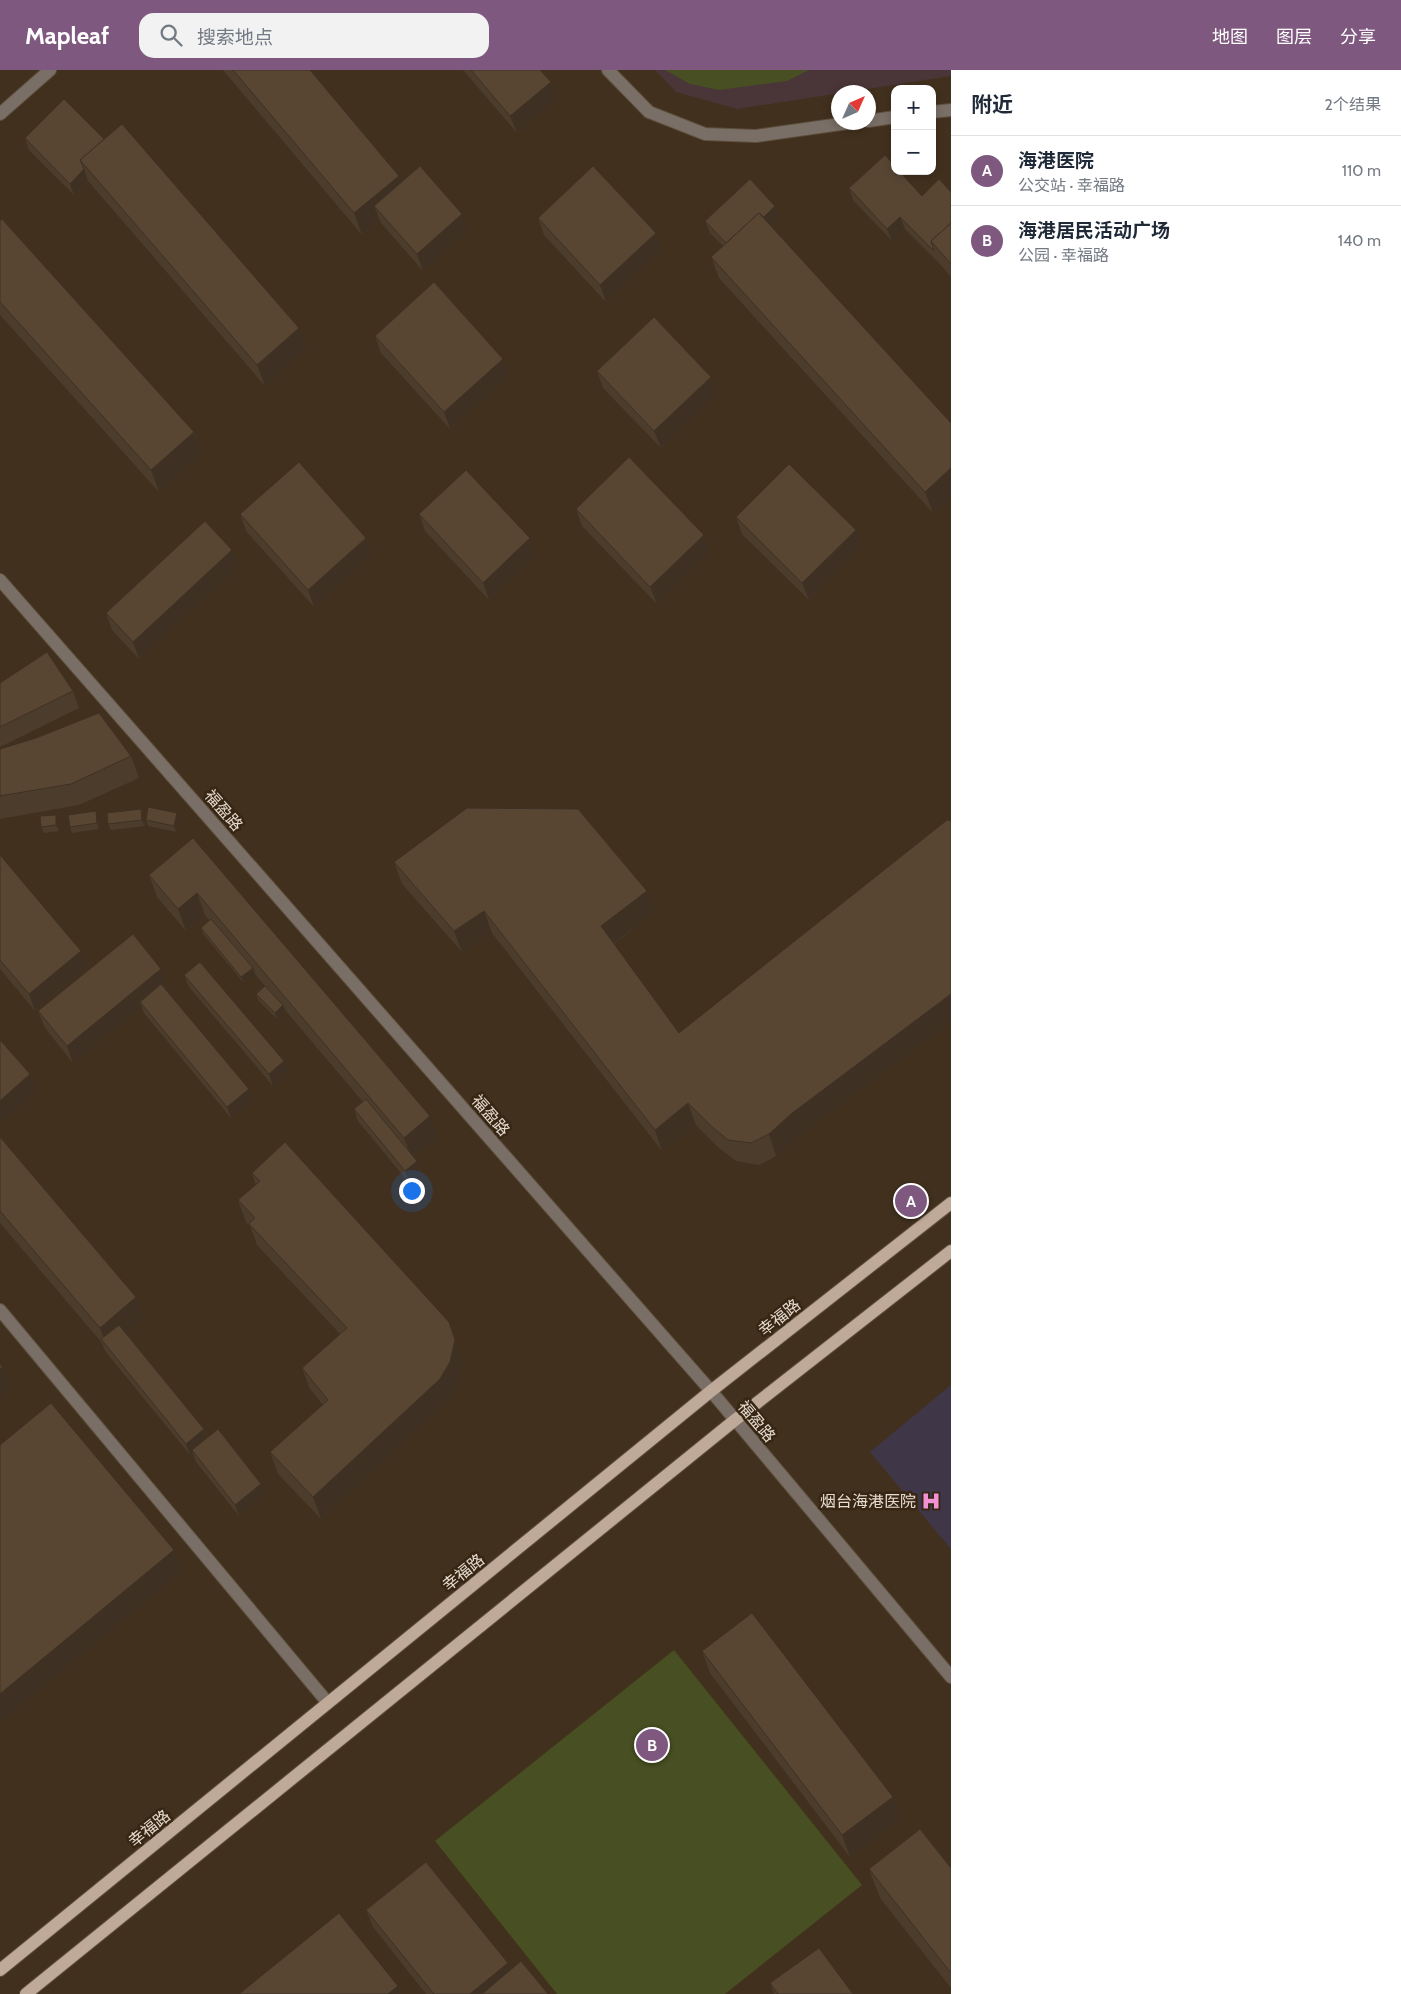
<!DOCTYPE html>
<html lang="zh">
<meta charset="utf-8">
<style>
:root{--surface:#fff;--page:#f2f2f3;--text:#1f2937;--muted:#747a83;--line:#e0e1e3;--accent:#7e587e}
body{margin:0;font-family:Cabin,"Noto Sans SC",sans-serif;background:var(--page);color:var(--text)}
.controls{position:absolute;right:15px;top:15px;display:grid;overflow:hidden;border-radius:10px;box-shadow:0 2px 8px #0003}
.controls button{width:45px;height:45px;display:grid;place-items:center;padding:0;border:0;border-bottom:1px solid var(--line);background:var(--surface);color:var(--text);font:25px sans-serif}
.compass{position:absolute;left:831px;top:15px;width:45px;height:45px;border-radius:50%;background:var(--surface);box-shadow:0 2px 8px #0003;rotate:45deg}
.you{position:absolute;left:411px;top:1120px;width:18px;height:18px;margin:-12px;border:4px solid #fff;border-radius:50%;background:#1a73e8;box-shadow:0 0 0 8px #1a73e833}
.badge{display:grid;place-items:center;width:32px;height:32px;border-radius:50%;background:var(--accent);color:#fff;font-size:16px;font-weight:700}
.pin{position:absolute;translate:-50% -50%;border:2px solid #fff;box-shadow:0 1px 5px #0006}
.list{margin:0;padding:0;list-style:none}
h2{display:flex;justify-content:space-between;align-items:center;height:65px;margin:0;padding:0 20px;font-size:21px}
h2 small{font-size:16px;font-weight:400;color:var(--muted)}
.list li{display:grid;grid-template-columns:32px 1fr auto;gap:15px;align-items:center;box-sizing:border-box;height:70px;padding:0 20px;border-top:1px solid var(--line)}
.list b{display:block;font-size:19px;white-space:nowrap}
.list p{margin:0;font-size:16px;white-space:nowrap;color:var(--muted)}
.list em{font-size:16px;font-style:normal;color:var(--muted)}
.icon{flex:none;width:28px;height:28px;fill:none;stroke:currentColor;stroke-width:2;stroke-linecap:round;stroke-linejoin:round}
.map{position:relative;flex:none;width:951px;height:1924px;overflow:hidden}
header{display:flex;align-items:center;gap:30px;box-sizing:border-box;height:70px;padding:0 25px;background:var(--accent);color:#fff}
header strong{font-size:24px}
nav{display:flex;gap:28px;margin-inline-start:auto;font-size:18px}
.search{width:350px;height:45px;background:var(--page);display:flex;align-items:center;gap:12px;box-sizing:border-box;padding:0 18px;border-radius:15px;color:var(--muted);font-size:19px}
main{display:flex}
aside{flex:1;background:var(--surface)}
.map>svg:first-child{display:block}
.education{fill:#4a3538}
.medical{fill:#3f3748}
.green{fill:#484f22}
.lines{fill:none;stroke-linecap:round;stroke-linejoin:round}
.minor-casing{stroke:#5f4f3d;stroke-width:14}
.major-casing{stroke:#5f4f3d;stroke-width:14}
.minor{stroke:#796f67;stroke-width:12}
.major{stroke:#bfa999;stroke-width:12}
.wall{fill:#4c3c2c}
.shaded-wall{fill:#3e3124}
.building{fill:#584633;stroke:#3e3124}
.labels{text-anchor:middle;stroke-width:5;stroke-linejoin:round;paint-order:stroke}
.street-label{font-size:16px;fill:#e6dbcf;stroke:#372613}
.poi-label{font-size:16px;fill:#e6dbcf;stroke:#372613;text-anchor:end}
</style>
<header>
<strong>Mapleaf</strong>
<div class="search"><svg class="icon" aria-label="search" viewBox="0 0 24 24"><circle cx="10" cy="10" r="6"/><path d="M15 15l6 6"/></svg>搜索地点</div>
<nav><a>地图</a><a>图层</a><a>分享</a></nav>
</header>
<main>
<div class="map">
<svg width="951" height="1924" viewBox="0 0 951 1924">
<rect width="100%" height="100%" fill="#41301d"/>
<path class="education" d="M 655,0 L 951,0 L 951,6 L 737,39 L 676,22 Z"/>
<path class="medical" d="M 951,1315 L 951,1479 L 870,1382 Z"/>
<g class="green">
<path d="M 665,0 L 809,0 L 787,11 L 719,20 L 690,14 Z"/>
<path d="M 674,1580 L 862,1815 L 725,1924 L 557,1924 L 435,1771 Z"/>
</g>
<g class="lines">
<g class="minor-casing">
<g id="minor">
<path d="M 608,0 L 649,42 L 705,64 L 756,66 L 855,52"/>
<path d="M 932,42 L 951,40"/>
<path d="M 0,44 L 50,0"/>
<path d="M 868,51 L 895,47"/>
<path d="M 0,510 L 711,1321 L 951,1607"/>
<path d="M 0,1240 L 328,1633"/>
</g>
</g>
<g class="major-casing">
<g id="major">
<path d="M 0,1900 L 711,1321 L 951,1133"/>
<path d="M 26,1924 L 735,1350 L 951,1181"/>
</g>
</g>
<use href="#minor" class="minor"/>
<use href="#major" class="major"/>
</g>
<g class="wall">
<path d="M 223,0 L 310,0 L 401,112 L 468,161 L 423,201 L 381,153 L 380,150 L 362,165 Z"/>
<path d="M 463,0 L 540,0 L 557,29 L 517,63 Z"/>
<path d="M 64,29 L 307,280 L 265,316 L 88,111 L 74,125 L 29,80 L 25,68 Z"/>
<path d="M 849,118 L 922,126 L 951,122 L 951,207 L 939,193 L 905,159 L 892,171 L 853,130 Z"/>
<path d="M 775,136 L 780,148 L 771,156 L 951,353 L 951,427 L 933,443 L 719,208 L 711,187 L 723,176 L 710,163 L 705,151 Z"/>
<path d="M 538,148 L 662,180 L 606,232 L 544,165 Z"/>
<path d="M 0,151 L 194,362 L 202,384 L 159,422 L 0,245 Z"/>
<path d="M 375,266 L 509,306 L 450,359 L 381,283 Z"/>
<path d="M 597,301 L 711,307 L 717,324 L 661,378 L 603,318 Z"/>
<path d="M 576,439 L 710,482 L 657,534 L 582,456 Z"/>
<path d="M 240,444 L 366,468 L 372,485 L 314,537 L 246,461 Z"/>
<path d="M 419,444 L 530,468 L 536,485 L 489,530 L 425,461 Z"/>
<path d="M 736,447 L 862,477 L 809,530 L 742,464 Z"/>
<path d="M 232,480 L 238,497 L 139,589 L 112,560 L 106,543 Z"/>
<path d="M 0,613 L 73,621 L 79,638 L 0,677 Z"/>
<path d="M 0,679 L 131,686 L 139,708 L 79,735 L 0,749 Z"/>
<path d="M 177,743 L 179,749 L 176,762 L 148,756 L 146,750 Z"/>
<path d="M 143,745 L 145,756 L 111,760 L 108,754 Z"/>
<path d="M 98,747 L 99,759 L 72,763 L 70,757 Z"/>
<path d="M 58,751 L 59,761 L 44,763 L 41,757 Z"/>
<path d="M 193,768 L 438,1068 L 414,1087 L 417,1091 L 422,1103 L 409,1113 L 358,1051 L 354,1039 L 363,1032 L 285,940 L 286,941 L 277,949 L 258,930 L 256,924 L 265,916 L 255,904 L 244,913 L 203,864 L 201,858 L 209,850 L 205,845 L 186,861 L 157,827 L 149,805 Z"/>
<path d="M 0,785 L 87,898 L 35,941 L 0,899 Z"/>
<path d="M 394,792 L 647,821 L 655,842 L 614,874 L 679,963 L 799,1066 L 776,1086 L 759,1095 L 736,1091 L 719,1078 L 696,1055 L 662,1081 L 492,863 L 462,882 L 402,814 Z"/>
<path d="M 184,905 L 284,991 L 289,1003 L 273,1016 L 189,917 Z"/>
<path d="M 167,916 L 165,918 L 253,1031 L 231,1048 L 144,943 L 142,937 L 73,993 L 45,958 L 38,941 Z"/>
<path d="M 0,1067 L 144,1249 L 126,1264 L 204,1359 L 207,1368 L 265,1425 L 239,1446 L 196,1392 L 193,1383 L 190,1385 L 105,1281 L 102,1273 L 0,1153 Z"/>
<path d="M 252,1103 L 449,1252 L 463,1292 L 458,1314 L 448,1331 L 321,1449 L 278,1404 L 270,1382 L 323,1335 L 310,1319 L 302,1298 L 340,1264 L 257,1175 L 250,1156 L 246,1152 L 238,1130 L 256,1115 Z"/>
<path d="M 702,1581 L 901,1749 L 850,1787 L 710,1603 Z"/>
<path d="M 951,1798 L 951,1918 L 880,1828 L 869,1799 Z"/>
<path d="M 366,1840 L 511,1900 L 548,1924 L 426,1924 L 373,1857 Z"/>
<path d="M 770,1913 L 853,1924 L 774,1924 Z"/>
</g>
<g class="shaded-wall">
<path d="M 551,12 L 557,29 L 517,63 L 510,46 Z"/>
<path d="M 84,99 L 88,111 L 74,125 L 70,114 Z"/>
<path d="M 399,106 L 407,127 L 374,136 L 380,150 L 362,165 L 354,143 Z"/>
<path d="M 775,136 L 780,148 L 735,189 L 731,178 Z"/>
<path d="M 462,144 L 468,161 L 423,201 L 417,184 Z"/>
<path d="M 900,147 L 905,159 L 892,171 L 887,159 Z"/>
<path d="M 656,163 L 662,180 L 606,232 L 600,215 Z"/>
<path d="M 299,258 L 307,280 L 265,316 L 257,295 Z"/>
<path d="M 503,289 L 509,306 L 450,359 L 444,342 Z"/>
<path d="M 711,307 L 717,324 L 661,378 L 654,361 Z"/>
<path d="M 194,362 L 202,384 L 159,422 L 151,400 Z"/>
<path d="M 951,398 L 951,427 L 933,443 L 925,422 Z"/>
<path d="M 856,460 L 862,477 L 809,530 L 802,513 Z"/>
<path d="M 704,465 L 710,482 L 657,534 L 650,517 Z"/>
<path d="M 366,468 L 372,485 L 314,537 L 308,520 Z"/>
<path d="M 530,468 L 536,485 L 489,530 L 483,513 Z"/>
<path d="M 232,480 L 238,497 L 139,589 L 133,572 Z"/>
<path d="M 141,739 L 143,745 L 145,756 L 142,750 Z"/>
<path d="M 96,741 L 98,747 L 99,759 L 97,753 Z"/>
<path d="M 177,743 L 179,749 L 176,762 L 174,756 Z"/>
<path d="M 56,745 L 58,751 L 59,761 L 56,755 Z"/>
<path d="M 647,821 L 655,842 L 609,877 L 601,856 Z"/>
<path d="M 197,823 L 205,845 L 186,861 L 178,839 Z"/>
<path d="M 484,841 L 492,863 L 462,882 L 454,861 Z"/>
<path d="M 81,881 L 87,898 L 35,941 L 29,924 Z"/>
<path d="M 253,898 L 255,904 L 244,913 L 241,907 Z"/>
<path d="M 161,899 L 167,916 L 143,936 L 140,932 L 142,937 L 73,993 L 67,976 Z"/>
<path d="M 951,924 L 951,952 L 799,1066 L 776,1086 L 769,1064 L 791,1044 Z"/>
<path d="M 283,935 L 286,941 L 277,949 L 275,943 Z"/>
<path d="M 284,991 L 289,1003 L 273,1016 L 269,1004 Z"/>
<path d="M 30,1004 L 37,1021 L 0,1053 L 0,1031 Z"/>
<path d="M 249,1019 L 253,1031 L 231,1048 L 227,1037 Z"/>
<path d="M 688,1033 L 696,1055 L 662,1081 L 655,1060 Z"/>
<path d="M 430,1046 L 438,1068 L 412,1089 L 404,1068 Z"/>
<path d="M 417,1091 L 422,1103 L 409,1113 L 405,1101 Z"/>
<path d="M 136,1227 L 144,1249 L 109,1279 L 107,1276 L 100,1258 Z"/>
<path d="M 449,1252 L 463,1292 L 458,1314 L 448,1331 L 321,1449 L 313,1427 Z"/>
<path d="M 3,1297 L 11,1319 L 0,1327 L 0,1299 Z"/>
<path d="M 204,1359 L 208,1371 L 192,1380 L 193,1383 L 190,1385 L 186,1374 Z"/>
<path d="M 261,1414 L 265,1425 L 239,1446 L 235,1435 Z"/>
<path d="M 174,1480 L 182,1502 L 0,1652 L 0,1624 Z"/>
<path d="M 893,1727 L 901,1749 L 850,1787 L 842,1765 Z"/>
<path d="M 508,1893 L 514,1910 L 497,1924 L 470,1924 Z"/>
<path d="M 398,1916 L 401,1924 L 388,1924 Z"/>
</g>
<g class="building">
<path d="M 233,0 L 310,0 L 399,106 L 354,143 Z"/>
<path d="M 471,0 L 540,0 L 551,12 L 510,46 Z"/>
<path d="M 64,29 L 104,69 L 80,90 L 84,99 L 70,114 L 25,68 Z"/>
<path d="M 122,54 L 299,258 L 257,295 L 80,90 Z"/>
<path d="M 885,85 L 895,96 L 895,101 L 899,101 L 922,126 L 939,109 L 951,122 L 951,153 L 931,171 L 934,181 L 900,147 L 887,159 L 849,118 Z"/>
<path d="M 420,96 L 462,144 L 417,184 L 374,136 Z"/>
<path d="M 593,96 L 656,163 L 600,215 L 538,148 Z"/>
<path d="M 750,109 L 775,136 L 764,147 L 759,143 L 726,173 L 705,151 Z"/>
<path d="M 759,143 L 951,353 L 951,398 L 925,422 L 711,187 Z"/>
<path d="M 2,149 L 194,362 L 151,400 L 0,232 L 0,151 Z"/>
<path d="M 951,153 L 951,194 L 931,171 Z"/>
<path d="M 434,212 L 503,289 L 444,342 L 375,266 Z"/>
<path d="M 654,247 L 711,307 L 654,361 L 597,301 Z"/>
<path d="M 629,387 L 704,465 L 650,517 L 576,439 Z"/>
<path d="M 299,392 L 366,468 L 308,520 L 240,444 Z"/>
<path d="M 789,394 L 856,460 L 802,513 L 736,447 Z"/>
<path d="M 466,400 L 530,468 L 483,513 L 419,444 Z"/>
<path d="M 205,451 L 232,480 L 133,572 L 106,543 Z"/>
<path d="M 47,582 L 73,621 L 0,657 L 0,613 Z"/>
<path d="M 99,643 L 131,686 L 71,714 L 0,726 L 0,679 L 36,668 Z"/>
<path d="M 148,737 L 177,743 L 174,756 L 146,750 Z"/>
<path d="M 467,738 L 578,739 L 647,821 L 601,856 L 679,963 L 947,750 L 951,751 L 951,924 L 791,1044 L 769,1064 L 751,1073 L 728,1070 L 711,1056 L 688,1033 L 655,1060 L 484,841 L 454,861 L 394,792 Z"/>
<path d="M 141,739 L 142,750 L 108,754 L 107,743 Z"/>
<path d="M 96,741 L 97,753 L 70,757 L 68,745 Z"/>
<path d="M 56,745 L 56,755 L 41,757 L 40,746 Z"/>
<path d="M 193,768 L 430,1046 L 404,1068 L 197,823 L 178,839 L 149,805 Z"/>
<path d="M 0,785 L 81,881 L 29,924 L 0,890 Z"/>
<path d="M 211,849 L 253,898 L 241,907 L 201,858 Z"/>
<path d="M 133,864 L 161,899 L 67,976 L 38,941 Z"/>
<path d="M 200,892 L 284,991 L 269,1004 L 184,905 Z"/>
<path d="M 161,914 L 249,1019 L 227,1037 L 140,932 Z"/>
<path d="M 265,916 L 283,935 L 275,943 L 256,924 Z"/>
<path d="M 1,971 L 30,1004 L 0,1031 L 0,972 Z"/>
<path d="M 366,1029 L 417,1091 L 405,1101 L 354,1039 Z"/>
<path d="M 0,1067 L 136,1227 L 100,1258 L 0,1141 Z"/>
<path d="M 285,1072 L 449,1252 L 455,1270 L 450,1292 L 440,1309 L 313,1427 L 270,1382 L 328,1330 L 302,1298 L 347,1258 L 249,1154 L 255,1148 L 238,1130 L 260,1111 L 252,1103 Z"/>
<path d="M 119,1255 L 204,1359 L 186,1374 L 101,1269 Z"/>
<path d="M 0,1293 L 3,1297 L 0,1299 Z"/>
<path d="M 51,1333 L 174,1480 L 0,1624 L 0,1375 Z"/>
<path d="M 218,1359 L 261,1414 L 235,1435 L 192,1380 Z"/>
<path d="M 752,1543 L 893,1727 L 842,1765 L 702,1581 Z"/>
<path d="M 920,1759 L 951,1798 L 951,1903 L 869,1799 Z"/>
<path d="M 426,1792 L 508,1893 L 470,1924 L 434,1924 L 366,1840 Z"/>
<path d="M 339,1843 L 398,1916 L 388,1924 L 239,1924 Z"/>
<path d="M 819,1878 L 853,1924 L 778,1924 L 770,1913 Z"/>
<path d="M 521,1891 L 548,1924 L 482,1924 Z"/>
</g>
<defs>
<g id="hospital-bare" transform="scale(1.5)"><path d="M-5-5h3v3.5h4V-5h3V5h-3V1.5h-4V5h-3Z" fill="#f391d5" stroke="#372613" stroke-width="2.5" paint-order="stroke"/></g>
</defs>
<g fill-rule="evenodd">
<use href="#hospital-bare" x="931" y="1431"/>
</g>
<g class="labels">
<g class="street-label">
<text transform="translate(224 740) rotate(49)" y="6">福盈路</text>
<text transform="translate(491 1045) rotate(49)" y="6">福盈路</text>
<text transform="translate(779 1247) rotate(-38)" y="6">幸福路</text>
<text transform="translate(757 1351) rotate(50)" y="6">福盈路</text>
<text transform="translate(463 1502) rotate(-39)" y="6">幸福路</text>
<text transform="translate(149 1758) rotate(-39)" y="6">幸福路</text>
</g>
<g class="poi-label">
<text x="916" y="1437">烟台海港医院</text>
</g>
</g>
</svg>
<div class="controls">
<button>+</button>
<button>−</button>
</div>
<svg class="compass" viewBox="-18 -18 36 36"><path d="M0-13l5 13h-10z" fill="#e53935"/><path d="M0 13l5-13h-10z" fill="#747a83"/></svg>
<div class="you"></div>
<div class="pin badge" style="left:911px;top:1131px">A</div>
<div class="pin badge" style="left:652px;top:1675px">B</div>
</div>
<aside>
<h2>附近<small>2个结果</small></h2>
<ul class="list">
<li><span class="badge">A</span><div><b>海港医院</b><p>公交站 · 幸福路</p></div><em>110 m</em></li>
<li><span class="badge">B</span><div><b>海港居民活动广场</b><p>公园 · 幸福路</p></div><em>140 m</em></li>
</ul>
</aside>
</main>
